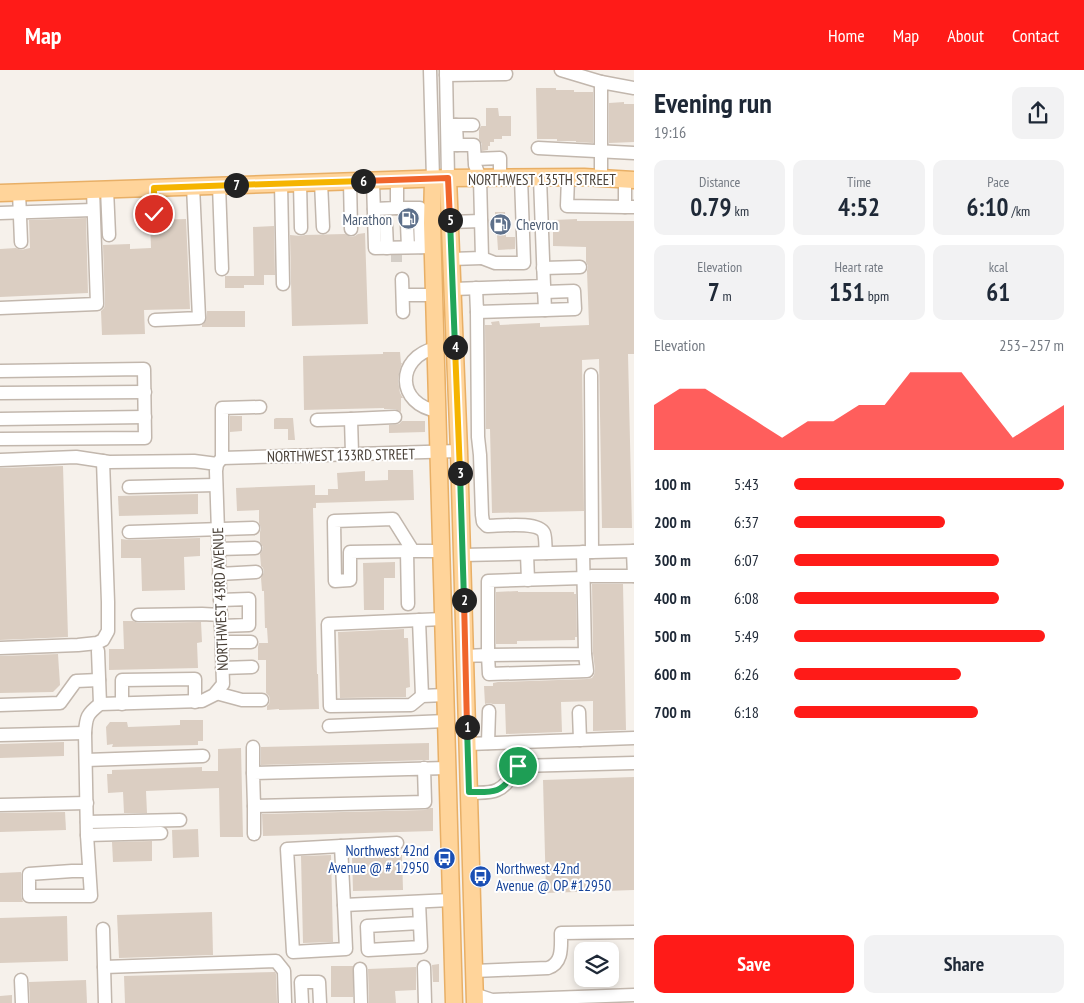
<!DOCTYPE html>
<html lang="en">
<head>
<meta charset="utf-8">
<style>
  :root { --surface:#fff; --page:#f2f2f3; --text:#1f2937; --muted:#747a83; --accent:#ff1b18 }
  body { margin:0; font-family:"PT Sans Narrow",sans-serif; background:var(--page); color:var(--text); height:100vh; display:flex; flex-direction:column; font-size:19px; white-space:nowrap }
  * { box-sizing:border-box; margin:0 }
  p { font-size:16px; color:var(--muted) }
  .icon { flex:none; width:28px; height:28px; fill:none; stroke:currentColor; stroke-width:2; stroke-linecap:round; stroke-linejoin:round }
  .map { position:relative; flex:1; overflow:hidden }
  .details { display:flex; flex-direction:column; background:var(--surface); width:450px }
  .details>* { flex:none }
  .fabs { position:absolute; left:574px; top:872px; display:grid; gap:10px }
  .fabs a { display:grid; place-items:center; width:45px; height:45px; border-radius:10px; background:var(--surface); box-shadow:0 2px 8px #0003; font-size:25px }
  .pin { position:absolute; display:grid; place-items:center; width:42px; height:42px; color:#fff; margin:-21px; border:2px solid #fff; border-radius:50%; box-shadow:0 1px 5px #0007 }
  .km { position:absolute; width:25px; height:25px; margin:-12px; border-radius:50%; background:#222; color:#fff; font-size:14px; line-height:25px; text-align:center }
  .round { display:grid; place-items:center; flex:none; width:52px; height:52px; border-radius:10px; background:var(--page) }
  .summary { display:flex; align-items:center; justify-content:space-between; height:85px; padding:0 20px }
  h1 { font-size:28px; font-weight:700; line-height:38px }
  .metrics { display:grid; grid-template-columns:repeat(3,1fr); gap:8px; height:85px; padding:5px 20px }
  .metrics div { display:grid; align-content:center; border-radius:10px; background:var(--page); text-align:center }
  .metrics b { font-size:25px; font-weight:700 }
  .metrics small { font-size:14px; font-weight:400 }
  .metrics p { font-size:14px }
  .chart { height:140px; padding:10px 20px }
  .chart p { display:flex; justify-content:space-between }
  .chart svg { width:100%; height:90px; margin-top:5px; fill:var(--accent); opacity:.7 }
  .cta { display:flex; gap:10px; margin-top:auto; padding:10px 20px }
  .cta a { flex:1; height:58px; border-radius:10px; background:var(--accent); color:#fff; font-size:20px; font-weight:700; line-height:58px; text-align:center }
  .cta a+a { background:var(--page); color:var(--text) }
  ul { padding:0 20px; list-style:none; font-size:16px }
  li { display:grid; grid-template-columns:80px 60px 1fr; align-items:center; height:38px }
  li i { height:12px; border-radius:6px; background:var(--accent) }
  header { display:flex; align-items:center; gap:30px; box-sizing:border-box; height:70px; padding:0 25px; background:var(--accent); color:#fff }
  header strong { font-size:24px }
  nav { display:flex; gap:28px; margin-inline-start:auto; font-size:18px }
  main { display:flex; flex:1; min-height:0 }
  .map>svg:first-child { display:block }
  .building { fill:#dbcec2 }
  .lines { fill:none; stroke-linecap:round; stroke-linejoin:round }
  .minor-tunnel { stroke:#d4cec7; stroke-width:12; stroke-dasharray:12 6; stroke-linecap:butt }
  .minor-casing { stroke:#c2b7ad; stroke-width:15 }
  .major-casing { stroke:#e8af66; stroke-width:19 }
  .minor { stroke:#fff; stroke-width:12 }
  .major { stroke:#ffd49a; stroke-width:16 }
  .split-1-casing { stroke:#fff; stroke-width:10 }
  .split-2-casing { stroke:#fff; stroke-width:10 }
  .split-3-casing { stroke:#fff; stroke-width:10 }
  .split-4-casing { stroke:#fff; stroke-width:10 }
  .split-5-casing { stroke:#fff; stroke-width:10 }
  .split-6-casing { stroke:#fff; stroke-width:10 }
  .split-7-casing { stroke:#fff; stroke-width:10 }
  .split-8-casing { stroke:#fff; stroke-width:10 }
  .split-1 { stroke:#22a559; stroke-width:6 }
  .split-2 { stroke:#f0652b; stroke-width:6 }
  .split-3 { stroke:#22a559; stroke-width:6 }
  .split-4 { stroke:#f5b400; stroke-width:6 }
  .split-5 { stroke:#22a559; stroke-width:6 }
  .split-6 { stroke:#f0652b; stroke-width:6 }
  .split-7 { stroke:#f5b400; stroke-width:6 }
  .split-8 { stroke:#f5b400; stroke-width:6 }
  .labels { text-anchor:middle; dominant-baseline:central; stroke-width:4; stroke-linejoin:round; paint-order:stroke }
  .street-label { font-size:15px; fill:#4a4138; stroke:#fff }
  .service-label { font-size:15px; fill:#4e5e75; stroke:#fff; text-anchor:end }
  .transit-label { font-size:15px; fill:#164399; stroke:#fff; text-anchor:end }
</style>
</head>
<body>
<header>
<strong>Map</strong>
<nav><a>Home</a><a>Map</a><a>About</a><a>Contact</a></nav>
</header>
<main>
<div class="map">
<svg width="634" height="933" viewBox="0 0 634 933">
  <rect width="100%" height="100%" fill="#f6f1eb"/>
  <g class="building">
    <path d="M536 18H556V20H574V22H593V73L576 72V71H557V69H537Z"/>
    <path d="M624 32V34H634V72L609 73V33Z"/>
    <path d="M486 38H498L499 46H511V66H502V69H494V72H490V76H488V80L482 81V74L479 69V60L481 56H486Z"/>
    <path d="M495 142H505L506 167H515V179L498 180 497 165H495Z"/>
    <path d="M86 148 88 223 0 227V179L16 178 21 180 30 178 29 150Z"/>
    <path d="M186 149 190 239 144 240 145 264 102 265 101 241 104 238 105 234 103 175 130 174V179L151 178 150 151 154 152 159 150Z"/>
    <path d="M577 149V151H634V284H628L632 458H602L599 289 582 290 584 441 492 443 490 359H486L485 255H492L491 252 499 251 500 255 540 253V257L589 255 587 201 588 196 586 192V177L553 176V150Z"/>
    <path d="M274 156 275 205H264V215H244V218H225V206H254L253 157Z"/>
    <path d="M365 163 368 254 292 256 290 165 301 166 305 165 345 164 351 167 355 166 358 164Z"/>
    <path d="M207 241H245V257H202V255L206 251Z"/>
    <path d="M383 282H400L401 293H402L400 299 398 310 400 323 403 328H401V342L395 339H384V338L304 340 303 286 383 284Z"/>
    <path d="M230 346H242V361L230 362Z"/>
    <path d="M276 348H293L295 370H288V359H274V349Z"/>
    <path d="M402 351H425V362L389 363V355L399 354Z"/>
    <path d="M63 396 68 567 0 570V398Z"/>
    <path d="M388 400H413L414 430 316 433V438H313L317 604H318L319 639 279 640V639L267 640V636L269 634 270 630 269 626 266 623V590H258V577L259 573H268L267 558H265L264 521H262L261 508 264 502 263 498 261 496 260 484 262 481 263 477 260 472V462L261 458 259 453V440L237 441 236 418 315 415V425H328V419H338L337 403 365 401V411L388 410Z"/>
    <path d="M198 424V444L119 446 118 426Z"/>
    <path d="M200 468V486L184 487 185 520 142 521 141 488H121V469L129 470Z"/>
    <path d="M395 492V508H384V540H364L363 493Z"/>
    <path d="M592 514H623L626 660 593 661V631L561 632 562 662 506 664 505 634H493L489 633 485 634 484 616H493V613L498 612 587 609 592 608 594 605 595 600 593 583Z"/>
    <path d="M518 521V522H574V524H576L577 567H575V570L517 571V574H496V522Z"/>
    <path d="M123 551H133L138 553 201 552 202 572 197 573 198 598 109 600V579H124Z"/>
    <path d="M404 559V568H408L410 617 406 618V627L340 628 338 562Z"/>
    <path d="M58 584 60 615 53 622 0 623V586Z"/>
    <path d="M180 650H203V671H198V675L112 677 113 674 107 675 106 657 110 652H127L128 657 180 655Z"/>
    <path d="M64 672V686L0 688V674Z"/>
    <path d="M429 673V690L261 695V677Z"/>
    <path d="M241 678 243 767H220L219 718 146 721 147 743H124L123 722 108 723 107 704H112V700L202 697V701H218V679Z"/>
    <path d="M634 707V820L546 823 543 710Z"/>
    <path d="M430 738H433V761L263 766 262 744 425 740Z"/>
    <path d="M65 742 66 760 0 762V743Z"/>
    <path d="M198 759 199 787 173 788 172 760Z"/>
    <path d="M152 771V791L113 792 112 772Z"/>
    <path d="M331 785 333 872 303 873 301 786Z"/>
    <path d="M402 785 403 820 353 821 352 786Z"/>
    <path d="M21 802V826L23 832H0V803Z"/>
    <path d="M212 842 213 885 119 888 117 845Z"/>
    <path d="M67 846 68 891 0 893V848Z"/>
    <path d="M439 894V912H433L432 895Z"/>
    <rect x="331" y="896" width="22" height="31"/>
    <path d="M416 897V920L395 921 396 933H369L368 899Z"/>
    <path d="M275 902 276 904 277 933H125L124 906Z"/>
    <path d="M86 910 87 933H30L29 912Z"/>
    <path d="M12 925V933H0V926Z"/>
  </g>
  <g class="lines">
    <path class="minor-tunnel" d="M391 186H402"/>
    <defs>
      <g id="minor">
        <path d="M430 0 433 109"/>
        <path d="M446 0 448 108"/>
        <path d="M561 0 601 12"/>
        <path d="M446 5 506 4"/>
        <path d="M450 55H473"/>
        <path d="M449 75H457L456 55"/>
        <path d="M538 78 634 83"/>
        <path d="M475 89 500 88V108"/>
        <path d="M568 107 567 136 625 137"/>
        <path d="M601 108V12L634 18"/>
        <path d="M625 109V137H634"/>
        <path d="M350 111 351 159"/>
        <path d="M373 111 375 178 433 177"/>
        <path d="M321 112 323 157"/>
        <path d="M281 113 283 214"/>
        <path d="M300 113 301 158"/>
        <path d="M219 115 222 199"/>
        <path d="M154 118V144"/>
        <path d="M107 119 109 165"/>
        <path d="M19 122 21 172"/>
        <path d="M397 138H420V148L432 147"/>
        <path d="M374 139 397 138V110"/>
        <path d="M0 143 93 140"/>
        <path d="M420 148 421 177"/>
        <path d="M450 152 481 151"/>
        <path d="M407 154 408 177"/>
        <path d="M386 155 387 178"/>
        <path d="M482 188 495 193H524L521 108"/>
        <path d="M451 189 482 188 480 108 475 95 474 75H457"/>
        <path d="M543 198 580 197"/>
        <path d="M402 209 403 242"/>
        <path d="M476 218 477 242 545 240 544 216"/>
        <path d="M453 219 544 216 540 108"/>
        <path d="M544 222 574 221 575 239 545 240"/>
        <path d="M403 225H434"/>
        <path d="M0 238 97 234 93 120"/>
        <path d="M477 242 478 367 480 385 482 445 483 452 487 456C500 456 538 451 544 463 546 469 545 477 546 483"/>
        <path d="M155 250 199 248 193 116"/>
        <path d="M436 278C395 287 396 335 438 341"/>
        <path d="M0 301 144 299 145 368 0 369"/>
        <path d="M591 305 592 482"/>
        <path d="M0 323 145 322"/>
        <path d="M0 349 145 347"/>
        <path d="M317 350 351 349"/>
        <path d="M352 384 351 349 395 347"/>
        <path d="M222 388 459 381"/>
        <path d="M222 388V338L260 337"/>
        <path d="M0 390 76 387 109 392 194 391 217 394"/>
        <path d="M129 417 216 415"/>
        <path d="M129 462 253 458"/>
        <path d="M218 479 255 478"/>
        <path d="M407 481 408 534"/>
        <path d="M413 481 350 482V510L335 511 334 451 393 449 413 481H441"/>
        <path d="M633 481 634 506"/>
        <path d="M583 482 585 584 488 585V511L583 508"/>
        <path d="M527 484 528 510"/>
        <path d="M462 485 634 481"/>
        <path d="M219 504 256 502"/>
        <path d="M591 506H634"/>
        <path d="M220 530 249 529V555L221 556"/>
        <path d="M138 545 202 544 221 545"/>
        <path d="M443 549 328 554 330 636 411 635 422 626 445 625"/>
        <path d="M419 550 422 626"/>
        <path d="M222 572H251"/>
        <path d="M0 578 78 575 97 573 103 570 108 561V532L103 391"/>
        <path d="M98 581 100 634"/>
        <path d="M465 586 488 585 489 604 587 601 585 584"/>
        <path d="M222 598 252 597"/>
        <path d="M216 623 242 630H262"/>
        <path d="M122 634V610L195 609V632"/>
        <path d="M0 635 60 633 76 611 99 610"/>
        <path d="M579 642 580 670"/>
        <path d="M329 656 446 651"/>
        <path d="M0 665 85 663"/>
        <path d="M488 673 489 641"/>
        <path d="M468 674 634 668"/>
        <path d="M253 677V703"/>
        <path d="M86 690 203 686"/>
        <path d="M424 698 425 732 254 736 253 703 447 698"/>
        <path d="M469 723C478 722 489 724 497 720 507 716 513 704 518 696L634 693"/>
        <path d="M0 735 87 733"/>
        <path d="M254 736V764"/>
        <path d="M87 752 180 750"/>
        <path d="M87 765 161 763"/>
        <path d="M397 773 341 776 344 835 451 830"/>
        <path d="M341 776 287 779 293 882 346 879 344 835"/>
        <path d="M89 801H72L29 804V826H91L87 765 85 663C86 647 87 644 100 634L202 631 214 625 223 614 216 401 217 394 222 388"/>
        <path d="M419 832 421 877 368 880 367 856 420 853"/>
        <path d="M103 859 105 933"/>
        <path d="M104 897 276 891 284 901 285 933"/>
        <path d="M424 897 425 933"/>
        <path d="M360 899 361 933"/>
        <path d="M474 901 548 898C563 893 561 877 561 863L634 862"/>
        <path d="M21 910 22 933"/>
        <path d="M474 924 492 930 634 925"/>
        <path d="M302 933 301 912H319L320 933"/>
      </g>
      <g id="major">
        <path d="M448 108 459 381 475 933"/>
        <path d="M433 109 432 153 454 933"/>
        <path d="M0 123 448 108 584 107 634 110"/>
      </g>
    </defs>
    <use href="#minor" class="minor-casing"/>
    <use href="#major" class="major-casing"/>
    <use href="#minor" class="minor"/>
    <use href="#major" class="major"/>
  </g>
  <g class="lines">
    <defs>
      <path id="split-1" d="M467 657 469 722C478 722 489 723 497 720 507 716 513 704 518 696"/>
      <path id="split-2" d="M464 530 467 657"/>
      <path id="split-3" d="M460 403 464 530"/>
      <path id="split-4" d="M455 277 460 403"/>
      <path id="split-5" d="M450 150 455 277"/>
      <path id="split-6" d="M363 111 448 108 450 150"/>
      <path id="split-7" d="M236 115 363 111"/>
      <path id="split-8" d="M154 144V118L236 115"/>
    </defs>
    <use href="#split-1" class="split-1-casing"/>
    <use href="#split-2" class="split-2-casing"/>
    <use href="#split-3" class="split-3-casing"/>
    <use href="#split-4" class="split-4-casing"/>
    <use href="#split-5" class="split-5-casing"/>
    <use href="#split-6" class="split-6-casing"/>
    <use href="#split-7" class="split-7-casing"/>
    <use href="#split-8" class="split-8-casing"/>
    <use href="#split-1" class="split-1"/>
    <use href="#split-2" class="split-2"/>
    <use href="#split-3" class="split-3"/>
    <use href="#split-4" class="split-4"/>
    <use href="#split-5" class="split-5"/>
    <use href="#split-6" class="split-6"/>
    <use href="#split-7" class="split-7"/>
    <use href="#split-8" class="split-8"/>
  </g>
  <defs>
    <symbol id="fuel-disc" viewBox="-11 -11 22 22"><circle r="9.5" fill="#5c6f8a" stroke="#fff"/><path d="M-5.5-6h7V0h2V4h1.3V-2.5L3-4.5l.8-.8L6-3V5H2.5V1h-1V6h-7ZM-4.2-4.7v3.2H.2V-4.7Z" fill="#fff"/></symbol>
    <symbol id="bus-disc" viewBox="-11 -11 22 22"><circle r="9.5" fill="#1a4fb4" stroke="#fff"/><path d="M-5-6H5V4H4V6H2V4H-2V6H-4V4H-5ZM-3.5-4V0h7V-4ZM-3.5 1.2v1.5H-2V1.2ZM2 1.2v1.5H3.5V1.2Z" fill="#fff"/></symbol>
  </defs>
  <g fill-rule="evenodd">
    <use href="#fuel-disc" x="396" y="136" width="25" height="25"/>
    <use href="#fuel-disc" x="488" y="142" width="25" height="25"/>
    <use href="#bus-disc" x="432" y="776" width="25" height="25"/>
    <use href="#bus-disc" x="468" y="794" width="25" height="25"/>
  </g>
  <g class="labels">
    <g class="street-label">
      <text x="542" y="109">NORTHWEST 135TH STREET</text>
      <text transform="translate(341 385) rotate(-1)">NORTHWEST 133RD STREET</text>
      <text transform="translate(220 529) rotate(-92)">NORTHWEST 43RD AVENUE</text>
    </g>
    <g class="service-label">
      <text x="392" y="149">Marathon</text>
      <text x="516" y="154" text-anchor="start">Chevron</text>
    </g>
    <g class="transit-label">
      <text x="429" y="780">Northwest 42nd<tspan x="429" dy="17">Avenue @ # 12950</tspan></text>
      <text x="496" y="798" text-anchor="start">Northwest 42nd<tspan x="496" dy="17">Avenue @ OP #12950</tspan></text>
    </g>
  </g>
</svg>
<div class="fabs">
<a><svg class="icon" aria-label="layers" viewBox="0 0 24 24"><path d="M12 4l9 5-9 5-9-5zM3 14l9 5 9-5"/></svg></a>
</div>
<div class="pin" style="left:518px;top:696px;background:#1e9e55"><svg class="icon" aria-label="arrive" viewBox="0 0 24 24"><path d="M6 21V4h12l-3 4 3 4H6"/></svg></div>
<div class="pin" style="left:154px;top:144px;background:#d93025"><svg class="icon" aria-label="check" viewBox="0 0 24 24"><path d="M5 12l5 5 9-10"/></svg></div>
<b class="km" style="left:467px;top:657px">1</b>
<b class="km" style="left:464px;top:530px">2</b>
<b class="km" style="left:460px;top:403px">3</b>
<b class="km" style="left:455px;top:277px">4</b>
<b class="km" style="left:450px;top:150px">5</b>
<b class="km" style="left:363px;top:111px">6</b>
<b class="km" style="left:236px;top:115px">7</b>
</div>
<section class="details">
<div class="summary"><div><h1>Evening run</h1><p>19:16</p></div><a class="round"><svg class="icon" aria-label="share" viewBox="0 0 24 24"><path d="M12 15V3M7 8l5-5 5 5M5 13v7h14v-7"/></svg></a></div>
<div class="metrics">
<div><p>Distance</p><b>0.79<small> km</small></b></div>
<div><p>Time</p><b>4:52</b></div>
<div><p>Pace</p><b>6:10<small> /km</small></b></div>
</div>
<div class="metrics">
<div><p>Elevation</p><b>7<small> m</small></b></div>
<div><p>Heart rate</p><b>151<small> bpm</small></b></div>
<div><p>kcal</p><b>61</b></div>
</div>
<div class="chart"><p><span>Elevation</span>253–257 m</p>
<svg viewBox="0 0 160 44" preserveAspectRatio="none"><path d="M0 44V22L10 14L20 14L30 22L40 30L50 38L60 30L70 30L80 22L90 22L100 6L110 6L120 6L130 22L140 38L150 30L160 22V44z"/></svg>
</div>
<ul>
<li><b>100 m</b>5:43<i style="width:100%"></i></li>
<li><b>200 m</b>6:37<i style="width:56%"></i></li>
<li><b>300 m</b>6:07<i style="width:76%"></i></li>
<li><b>400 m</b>6:08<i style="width:76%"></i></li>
<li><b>500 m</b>5:49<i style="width:93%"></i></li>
<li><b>600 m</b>6:26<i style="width:62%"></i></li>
<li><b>700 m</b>6:18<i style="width:68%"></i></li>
</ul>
<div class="cta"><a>Save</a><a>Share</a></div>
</section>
</main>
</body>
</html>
